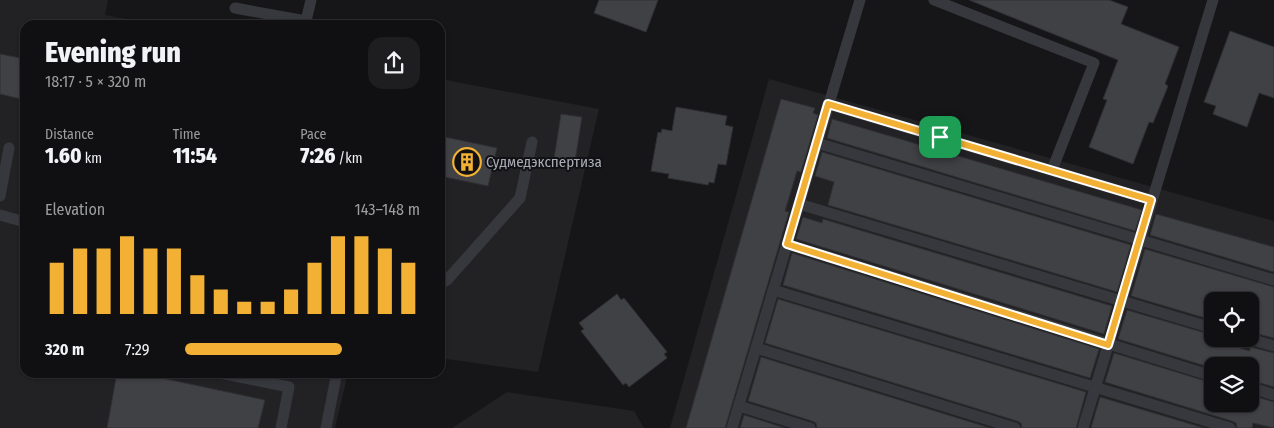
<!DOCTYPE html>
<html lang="en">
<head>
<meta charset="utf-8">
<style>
  :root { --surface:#101012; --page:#1e1e20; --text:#f1f3f6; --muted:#9c9d9f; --line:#303032; --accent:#f2b134 }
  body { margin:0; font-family:"Fira Sans Condensed",sans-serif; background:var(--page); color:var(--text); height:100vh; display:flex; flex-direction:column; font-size:19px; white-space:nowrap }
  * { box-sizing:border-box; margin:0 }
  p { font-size:16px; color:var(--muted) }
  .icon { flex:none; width:28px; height:28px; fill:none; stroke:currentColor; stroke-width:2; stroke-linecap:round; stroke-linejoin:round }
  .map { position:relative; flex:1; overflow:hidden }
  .side { position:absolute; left:20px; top:20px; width:425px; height:358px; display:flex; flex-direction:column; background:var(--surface); border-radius:15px; box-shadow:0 1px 4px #0004,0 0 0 1px var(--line) }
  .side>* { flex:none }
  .fabs { position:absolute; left:1204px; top:292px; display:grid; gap:10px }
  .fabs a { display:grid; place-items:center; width:55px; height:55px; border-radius:10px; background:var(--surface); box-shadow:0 1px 4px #0004,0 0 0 1px var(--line); font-size:25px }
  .pin { position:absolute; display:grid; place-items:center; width:42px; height:42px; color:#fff; margin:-21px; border-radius:10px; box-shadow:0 2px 8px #0006 }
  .round { display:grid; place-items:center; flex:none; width:52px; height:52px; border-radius:15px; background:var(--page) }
  .head { display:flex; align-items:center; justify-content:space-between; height:85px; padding:0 25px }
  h1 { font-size:28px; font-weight:800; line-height:38px }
  .figures { display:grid; grid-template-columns:repeat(3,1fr); gap:8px; height:85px; padding:5px 25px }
  .figures div { display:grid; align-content:center }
  .figures b { font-size:21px; font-weight:800 }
  .figures small { font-size:14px; font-weight:400 }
  .figures p { font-size:14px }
  .chart { height:140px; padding:10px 25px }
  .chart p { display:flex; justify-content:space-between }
  .chart svg { width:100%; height:90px; margin-top:5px; stroke:var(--accent); stroke-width:6 }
  ul { padding:0 25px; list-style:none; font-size:16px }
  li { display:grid; grid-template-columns:80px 60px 1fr; align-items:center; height:38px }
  li i { height:12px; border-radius:6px; background:var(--accent) }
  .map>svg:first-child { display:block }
  .built { fill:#222225; fill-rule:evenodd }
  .building { fill:#404145; stroke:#303034 }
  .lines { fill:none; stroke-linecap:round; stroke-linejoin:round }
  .service { stroke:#37383d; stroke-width:11 }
  .route-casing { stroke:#fff; stroke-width:10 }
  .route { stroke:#f2b134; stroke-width:6 }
  .labels { text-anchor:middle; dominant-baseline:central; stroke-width:4; stroke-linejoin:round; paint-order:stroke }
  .poi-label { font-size:15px; fill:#a8adb8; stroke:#111113; text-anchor:start }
</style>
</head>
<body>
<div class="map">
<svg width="1274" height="428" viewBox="0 0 1274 428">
  <rect width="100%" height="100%" fill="#161618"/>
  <g class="built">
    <path d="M0 0H108L105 15 158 25H25V372L348 373 335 428H0Z"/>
    <path d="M440 79 599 109 538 372 440 358Z"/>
    <path d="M769 79 1274 221V428H670ZM1212 301H1250V339H1212ZM1212 366H1250V404H1212Z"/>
    <path d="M507 392 634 411 644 428H452Z"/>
  </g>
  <g class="building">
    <path d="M599 0H658L646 32 594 13Z"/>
    <path d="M969 0H1109L1128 7 1121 24 1179 47 1165 84 1168 86 1153 123 1149 122 1133 164 1089 147 1107 100 1103 99 1118 60Z"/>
    <path d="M1230 31 1274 47V98L1259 93 1247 127 1213 114 1216 106 1204 102Z"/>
    <path d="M0 54 25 59V100L0 94Z"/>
    <path d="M781 99 815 108 813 113 818 115 801 172 797 171 785 211 789 212 725 428H686Z"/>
    <path d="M676 107 727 116 725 125 733 127 726 165 718 164 714 183 709 182 708 185 668 178 669 174 651 171 658 132 661 133 662 129 672 131Z"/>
    <path d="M561 114 582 117 574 168 553 165Z"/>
    <path d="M832 119 1142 210 1135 231 827 138Z"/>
    <path d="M440 136 497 148 488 186 440 176Z"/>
    <path d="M822 152 1131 245 1117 292 828 205 834 182 815 176Z"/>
    <path d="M1156 214 1274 247V272L1150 235Z"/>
    <path d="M803 217 822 223 823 219 1112 306 1104 334 796 239Z"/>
    <path d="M1145 249 1274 287V338L1250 332V301H1212V320L1131 296Z"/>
    <path d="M792 253 1099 349 1090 378 783 285Z"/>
    <path d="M617 294 621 300 624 298 667 352 664 354 667 358 629 387 626 383 623 385 581 331 584 329 579 323Z"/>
    <path d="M778 299 1086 392 1076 428H1022L1021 423 1017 421 765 343Z"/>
    <path d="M1127 310 1212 335V340L1250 351V347L1274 353V387L1250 380V366H1212V368L1118 339Z"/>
    <path d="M1114 353 1212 383V404H1250V395L1274 402V428L1253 423 1252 428H1237L1236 423 1232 421 1105 382Z"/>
    <path d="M761 357 990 428H817L816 423 812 421 748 401Z"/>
    <path d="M117 372H133L265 400 258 428H107Z"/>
    <path d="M1100 397 1204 428H1091Z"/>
    <path d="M744 415 785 428H740Z"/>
  </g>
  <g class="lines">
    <g class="service">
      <path d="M934 0 1094 63 1052 170"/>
      <path d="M235 8 306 21"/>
      <path d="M310 25 306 21 311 0"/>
      <path d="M828 104 1151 200"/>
      <path d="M817 143 1274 280"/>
      <path d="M0 196 9 148"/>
      <path d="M799 204 1212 328"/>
      <path d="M0 215 25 222"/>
      <path d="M787 244 1212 376"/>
      <path d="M440 284 447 280 520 198 532 142"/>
      <path d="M773 290 1230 428"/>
      <path d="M1250 339 1274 346"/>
      <path d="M756 348 1015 428"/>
      <path d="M215 372 289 387 281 428"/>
      <path d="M1250 387 1274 395"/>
      <path d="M739 406 810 428"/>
      <path d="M326 428 337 372"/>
      <path d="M732 428 860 0"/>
      <path d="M1083 428 1213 0"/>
    </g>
  </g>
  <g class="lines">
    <defs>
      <path id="route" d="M828 104 1151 200 1108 345 787 244Z"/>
    </defs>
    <use href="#route" class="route-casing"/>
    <use href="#route" class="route"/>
  </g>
  <defs>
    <symbol id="building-ring" viewBox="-11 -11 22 22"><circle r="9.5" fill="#111113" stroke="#f2b134" stroke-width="1.5"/><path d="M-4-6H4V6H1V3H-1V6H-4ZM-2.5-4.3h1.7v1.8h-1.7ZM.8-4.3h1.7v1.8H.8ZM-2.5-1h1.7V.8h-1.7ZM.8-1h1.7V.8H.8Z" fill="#f2b134"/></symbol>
  </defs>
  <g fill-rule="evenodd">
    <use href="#building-ring" x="451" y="146" width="32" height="32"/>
  </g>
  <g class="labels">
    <g class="poi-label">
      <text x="486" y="162">Судмедэкспертиза</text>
    </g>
  </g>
</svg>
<div class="fabs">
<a><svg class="icon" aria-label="locate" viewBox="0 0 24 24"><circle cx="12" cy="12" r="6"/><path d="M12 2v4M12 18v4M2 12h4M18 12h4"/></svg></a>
<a><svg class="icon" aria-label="layers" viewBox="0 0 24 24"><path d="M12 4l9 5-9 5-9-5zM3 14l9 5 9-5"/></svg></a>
</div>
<div class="pin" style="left:940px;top:137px;background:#1e9e55"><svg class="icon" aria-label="arrive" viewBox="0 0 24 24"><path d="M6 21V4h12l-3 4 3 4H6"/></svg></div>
<section class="side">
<div class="head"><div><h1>Evening run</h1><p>18:17 · 5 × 320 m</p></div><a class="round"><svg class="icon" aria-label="share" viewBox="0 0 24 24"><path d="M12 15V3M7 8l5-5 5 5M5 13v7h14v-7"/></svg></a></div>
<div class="figures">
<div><p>Distance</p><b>1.60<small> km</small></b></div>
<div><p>Time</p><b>11:54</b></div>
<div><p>Pace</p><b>7:26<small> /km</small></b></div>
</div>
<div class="chart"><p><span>Elevation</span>143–148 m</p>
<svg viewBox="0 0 160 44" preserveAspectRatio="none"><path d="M5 44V19M15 44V12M25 44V12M35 44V6M45 44V12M55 44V12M65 44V25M75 44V32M85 44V38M95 44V38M105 44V32M115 44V19M125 44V6M135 44V6M145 44V12M155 44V19"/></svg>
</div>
<ul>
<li><b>320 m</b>7:29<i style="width:67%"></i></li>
</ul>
</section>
</div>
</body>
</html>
